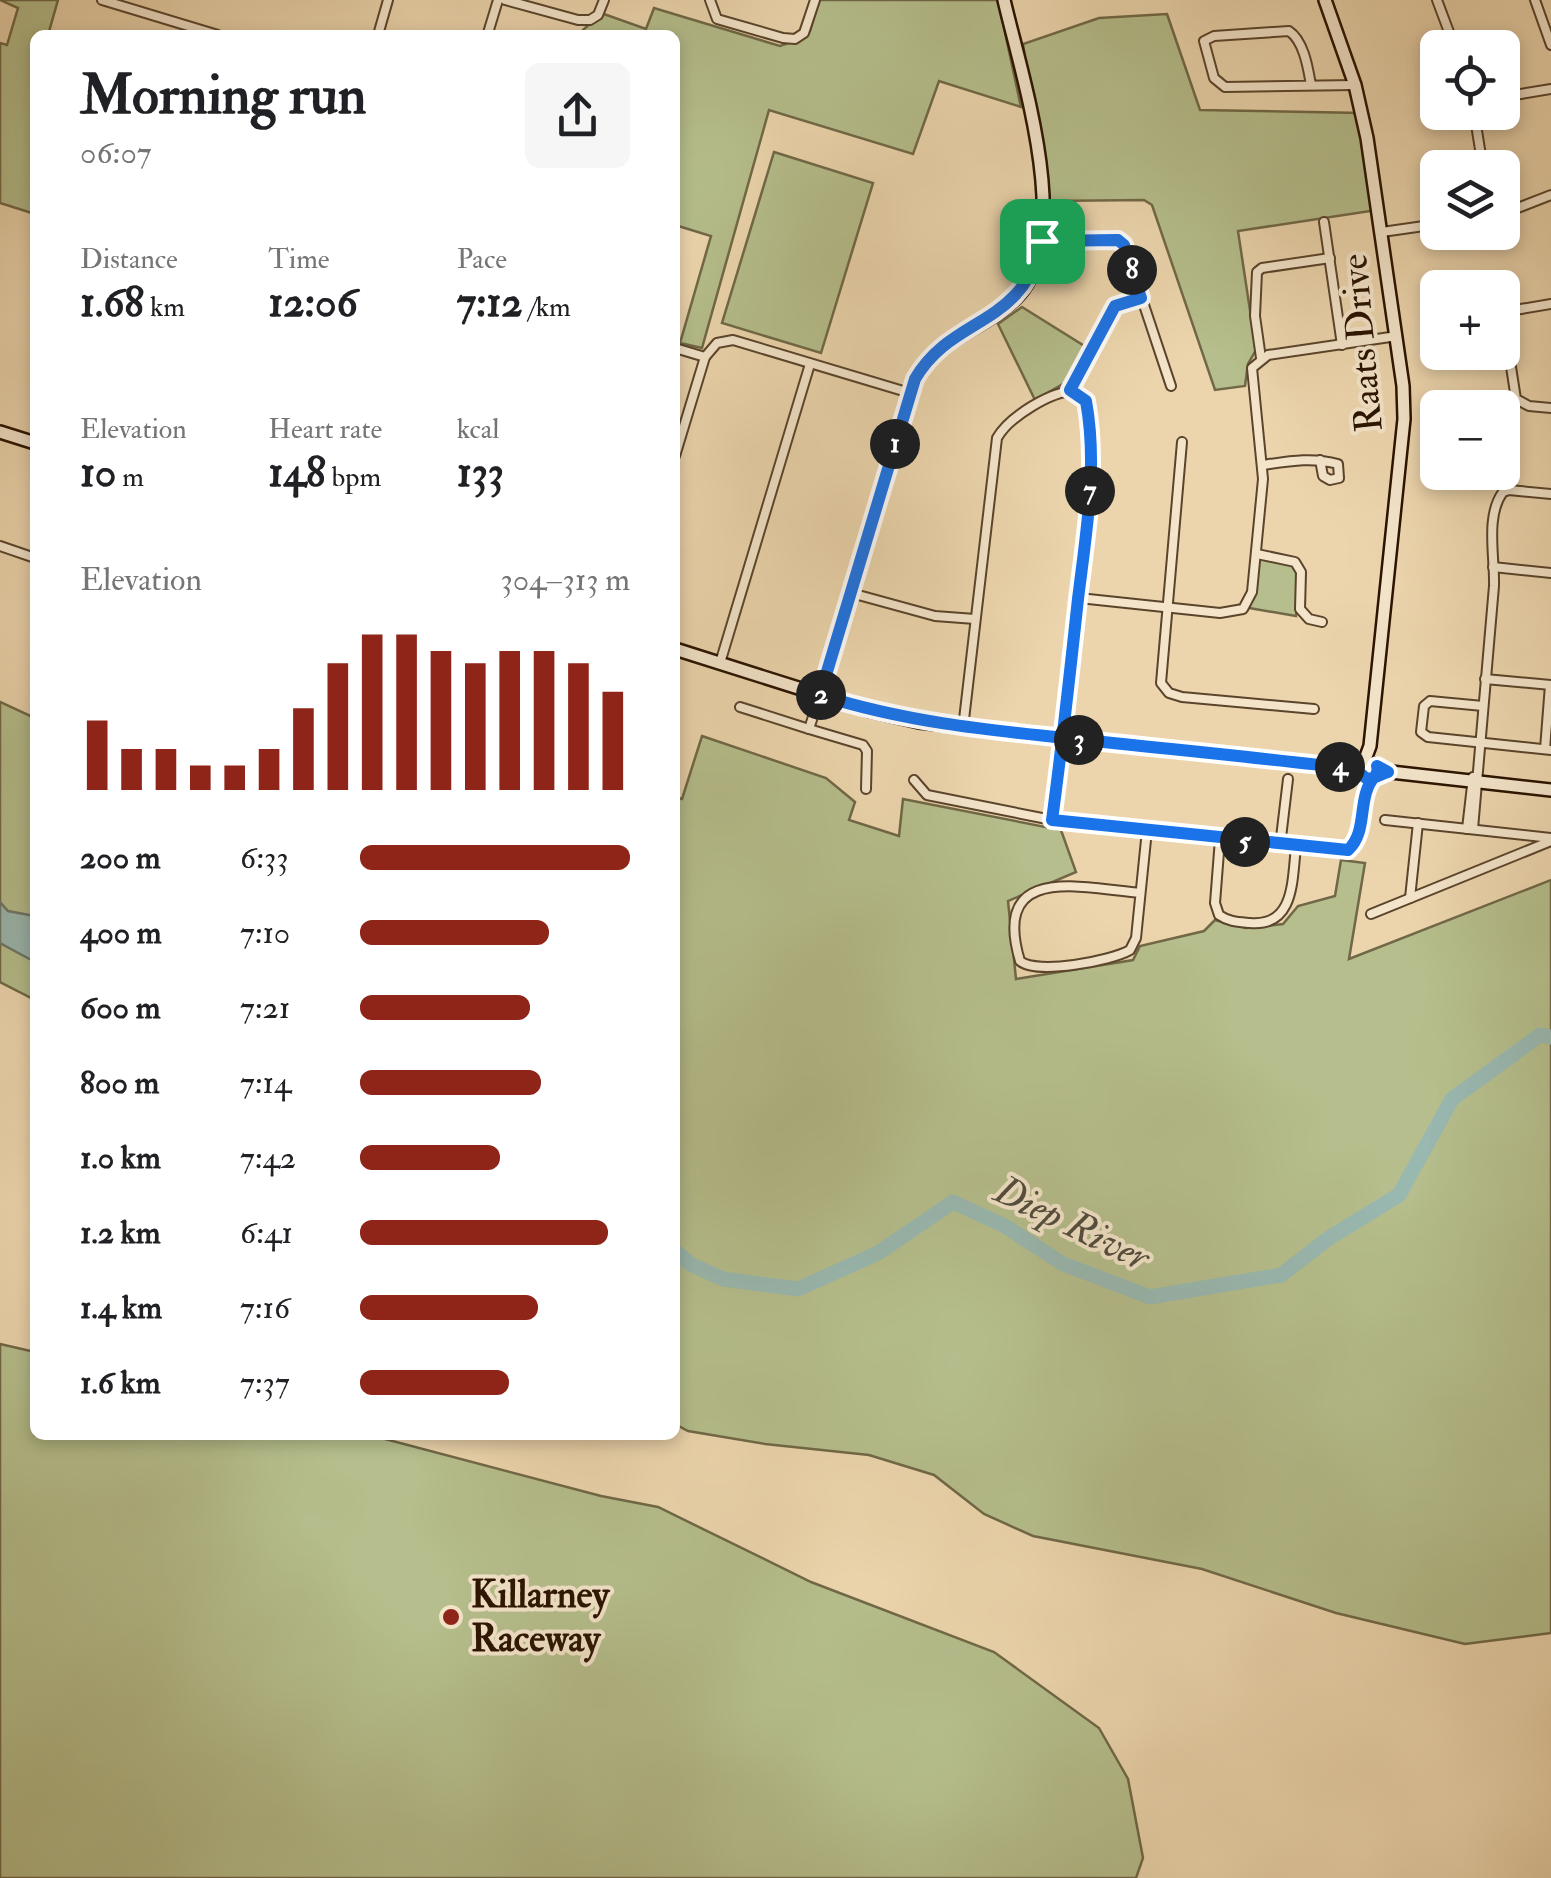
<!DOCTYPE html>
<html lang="en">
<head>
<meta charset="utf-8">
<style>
  :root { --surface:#fff; --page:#f6f6f6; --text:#202124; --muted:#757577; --accent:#8f2418 }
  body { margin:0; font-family:"IM FELL Double Pica",serif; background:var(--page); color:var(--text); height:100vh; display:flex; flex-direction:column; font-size:38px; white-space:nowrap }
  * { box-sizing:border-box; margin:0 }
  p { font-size:32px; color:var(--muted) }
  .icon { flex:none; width:55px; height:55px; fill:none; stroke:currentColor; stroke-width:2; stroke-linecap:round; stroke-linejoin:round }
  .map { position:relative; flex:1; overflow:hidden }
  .drawer { position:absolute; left:30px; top:30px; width:650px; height:1410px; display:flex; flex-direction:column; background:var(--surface); border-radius:15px; box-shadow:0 5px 15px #0003 }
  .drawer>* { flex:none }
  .tools { position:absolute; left:1420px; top:30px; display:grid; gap:20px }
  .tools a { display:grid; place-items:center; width:100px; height:100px; border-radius:15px; background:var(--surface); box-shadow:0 5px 15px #0003; font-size:50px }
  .pin { position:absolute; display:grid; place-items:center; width:85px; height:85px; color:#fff; margin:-42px; border-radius:20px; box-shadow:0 5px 15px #0006 }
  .km { position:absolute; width:50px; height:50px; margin:-25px; border-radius:50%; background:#222; color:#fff; font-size:28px; line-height:50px; text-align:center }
  .round { display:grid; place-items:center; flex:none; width:105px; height:105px; border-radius:15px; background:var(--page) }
  .overview { display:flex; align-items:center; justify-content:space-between; height:170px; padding:0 50px }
  h1 { font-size:55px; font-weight:800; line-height:75px }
  .figures { display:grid; grid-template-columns:repeat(3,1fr); gap:15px; height:170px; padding:10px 50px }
  .figures div { display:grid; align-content:center }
  .figures b { font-size:42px; font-weight:800 }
  .figures small { font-size:28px; font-weight:400 }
  .figures p { font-size:28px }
  .chart { height:280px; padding:20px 50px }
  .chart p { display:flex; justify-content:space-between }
  .chart svg { width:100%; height:180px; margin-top:10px; stroke:var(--accent); stroke-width:6 }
  ul { padding:0 50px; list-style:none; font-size:32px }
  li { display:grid; grid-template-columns:160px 120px 1fr; align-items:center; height:75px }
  li i { height:25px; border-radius:12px; background:var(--accent) }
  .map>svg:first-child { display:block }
  .green { fill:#b5be8c; stroke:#706846; stroke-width:2.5 }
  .water { fill:#99b8b0; stroke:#6d766a; stroke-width:2.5 }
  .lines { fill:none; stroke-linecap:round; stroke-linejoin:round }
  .river { stroke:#99b8b0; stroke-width:15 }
  .street-casing { stroke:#5a442b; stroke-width:12 }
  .secondary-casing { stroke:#2a1300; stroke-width:16 }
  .street { stroke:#f3e4ca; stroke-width:8 }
  .secondary { stroke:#f3e4ca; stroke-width:11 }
  .route-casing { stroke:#fff; stroke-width:20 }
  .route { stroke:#1a73e8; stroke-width:12 }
  .poi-dot { fill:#8f2418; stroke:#f3e4ca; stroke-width:4 }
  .labels { text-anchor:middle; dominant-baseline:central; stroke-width:8; stroke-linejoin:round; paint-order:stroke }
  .street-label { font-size:38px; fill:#2a1300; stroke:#f3e4ca }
  .poi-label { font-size:38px; font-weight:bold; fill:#2a1300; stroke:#f3e4ca; text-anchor:start }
  .water-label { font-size:40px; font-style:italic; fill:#514d3e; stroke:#f3e4ca }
</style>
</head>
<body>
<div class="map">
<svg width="1551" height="1878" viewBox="0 0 1551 1878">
  <rect width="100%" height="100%" fill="#ecd5ad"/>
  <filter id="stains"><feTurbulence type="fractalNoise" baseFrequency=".002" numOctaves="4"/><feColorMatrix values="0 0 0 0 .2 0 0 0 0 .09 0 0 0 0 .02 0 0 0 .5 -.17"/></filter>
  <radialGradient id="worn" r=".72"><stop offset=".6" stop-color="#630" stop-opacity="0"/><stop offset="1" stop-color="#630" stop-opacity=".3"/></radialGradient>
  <g class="green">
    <path d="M0 0H58L48 35H35V214L0 203V43L7 45 18 8Z"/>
    <path d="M819 0H998L1021 107 939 81 913 154 769 110 702 348 680 343 711 236 675 225V35H586L582 31 601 13 646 29 654 8 780 46 801 39 810 31Z"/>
    <path d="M1167 14 1200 110 1362 113 1377 210 1238 231 1256 350 1248 364 1245 386 1215 390 1152 205 1144 200 1045 201 1023 44 1099 18Z"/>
    <path d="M774 152 873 183 821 353 722 323Z"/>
    <path d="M1022 307 1086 347 1068 381 1035 400 998 324Z"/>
    <path d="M1257 555 1297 566 1301 575 1296 616 1249 608Z"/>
    <path d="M0 702 35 718V1000L0 982Z"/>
    <path d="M702 736 826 778 855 802 849 820 899 836 903 799 1061 830 1076 872 1008 901 1016 979 1133 960 1140 946 1204 931 1215 920 1246 928 1283 924 1298 906 1335 896 1341 860 1365 863 1349 959 1551 880V1633L1465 1644 1336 1613 1202 1569 1033 1536 984 1514 934 1475 869 1455 765 1444 688 1431 675 1424V797L682 799Z"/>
    <path d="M0 1344 35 1352V1435H370L601 1496 658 1507 811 1582 994 1652 1099 1728 1128 1779 1143 1858 1136 1878H0Z"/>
  </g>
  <path class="water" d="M0 902 8 911 35 916V962L0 943Z"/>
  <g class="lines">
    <path class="river" d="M675 1251 690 1264 723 1279 798 1289 878 1253 953 1202 1005 1226 1063 1264 1150 1297 1281 1275 1329 1238 1399 1195 1452 1099 1540 1035 1551 1037"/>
    <defs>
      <g id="street">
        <path d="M102 0 218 35"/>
        <path d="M505 0 578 20H590L598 15 604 0"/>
        <path d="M710 0 717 19 783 38 795 39 804 33 815 0"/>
        <path d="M1437 0 1455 48"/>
        <path d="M1535 0 1551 45"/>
        <path d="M488 33 498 0"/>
        <path d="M378 35 388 0"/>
        <path d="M1311 85C1308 68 1304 41 1289 31L1214 36 1204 41 1214 78 1225 87 1355 85"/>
        <path d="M1502 97 1551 89"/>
        <path d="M1474 112 1483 168"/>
        <path d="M1502 214 1551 195"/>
        <path d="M1324 222 1342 345"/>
        <path d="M1382 232 1438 224"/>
        <path d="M1043 241 1118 240 1124 245 1171 386"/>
        <path d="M1551 304 1515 310 1504 322 1516 399 1529 406 1551 408"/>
        <path d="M675 348 705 357"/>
        <path d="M1261 358 1255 316 1257 272 1262 268 1330 258"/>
        <path d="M1070 390 1115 305 1141 297"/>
        <path d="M1182 442 1161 683 1169 693 1182 697 1314 709"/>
        <path d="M675 456 705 357 717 343 733 340 910 393"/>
        <path d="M1263 465C1290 461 1312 457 1338 464L1339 478 1330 480 1323 476 1320 460"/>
        <path d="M0 546 35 558"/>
        <path d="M1257 554 1295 562 1301 572 1300 609 1309 619 1322 622"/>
        <path d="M1493 567 1551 573"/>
        <path d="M851 593 935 616 975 619"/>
        <path d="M1079 598 1220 613 1243 609 1252 592 1263 479 1252 368 1268 355 1397 336"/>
        <path d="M720 663 810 364"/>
        <path d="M1485 679 1551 685"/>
        <path d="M820 695 809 729 863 745 867 751 866 789"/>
        <path d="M1483 706 1430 701 1424 706 1421 732 1428 737 1551 750"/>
        <path d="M740 707 809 729"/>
        <path d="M963 728 997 438C1009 417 1052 390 1076 391 1114 417 1060 762 1052 820"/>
        <path d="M1545 749 1550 685"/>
        <path d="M914 780 927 795 1052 820 1338 851C1365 847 1368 799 1364 777"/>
        <path d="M1385 820 1551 838"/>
        <path d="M1467 829 1473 777"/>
        <path d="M1473 829 1494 586C1495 557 1485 516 1503 492L1509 490 1551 494"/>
        <path d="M1220 839 1215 903 1219 915C1229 922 1238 922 1250 923 1295 927 1292 880 1296 847"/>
        <path d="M1280 846 1288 779"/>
        <path d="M1140 893C1079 887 991 864 1020 961 1037 975 1111 961 1130 950L1136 938 1147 830"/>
        <path d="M1410 898 1418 823"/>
        <path d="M1371 914 1551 841"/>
      </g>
      <g id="secondary">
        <path d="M1325 0 1355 85 1367 138 1403 386 1404 419 1370 746 1364 762"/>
        <path d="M0 432 35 443"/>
        <path d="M675 649 871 711 919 722 1355 769 1367 779 1376 776 1377 766"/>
        <path d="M820 695 915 379C938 339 984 329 1016 298 1076 239 1021 74 1004 0"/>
        <path d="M1376 764 1391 772 1551 790"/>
      </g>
    </defs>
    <use href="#street" class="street-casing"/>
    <use href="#secondary" class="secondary-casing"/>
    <use href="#street" class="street"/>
    <use href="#secondary" class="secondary"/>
  </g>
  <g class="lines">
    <defs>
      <path id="route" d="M1042 241C1023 328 952 315 915 379L820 695C905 722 987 730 1075 739 1168 749 1262 758 1355 769L1367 779C1374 779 1381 774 1388 772L1377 766C1378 770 1378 773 1375 776 1356 797 1369 831 1348 850L1052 820C1062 747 1070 673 1078 599 1086 533 1098 467 1086 401L1070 390 1115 306 1141 298 1124 245 1118 240 1042 241"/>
    </defs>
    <use href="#route" class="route-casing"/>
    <use href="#route" class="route"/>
  </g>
  <circle class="poi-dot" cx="451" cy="1617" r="10"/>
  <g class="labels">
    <g class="street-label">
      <text transform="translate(1362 343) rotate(-95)">Raats Drive</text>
    </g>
    <g class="poi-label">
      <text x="471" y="1595">Killarney<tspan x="471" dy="44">Raceway</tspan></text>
    </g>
    <g class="water-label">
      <text transform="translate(1072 1224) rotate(26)">Diep River</text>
    </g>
  </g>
  <rect width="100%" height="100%" filter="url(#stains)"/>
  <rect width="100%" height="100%" fill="url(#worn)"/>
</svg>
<div class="tools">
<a><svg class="icon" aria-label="locate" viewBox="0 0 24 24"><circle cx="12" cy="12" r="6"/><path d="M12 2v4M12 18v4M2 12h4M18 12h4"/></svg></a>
<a><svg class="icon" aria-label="layers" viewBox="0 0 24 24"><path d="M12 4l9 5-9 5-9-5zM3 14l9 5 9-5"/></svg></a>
<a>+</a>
<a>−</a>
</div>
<div class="pin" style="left:1042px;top:241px;background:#1e9e55"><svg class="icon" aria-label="arrive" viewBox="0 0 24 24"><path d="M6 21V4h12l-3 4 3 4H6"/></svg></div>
<b class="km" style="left:895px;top:444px">1</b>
<b class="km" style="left:821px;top:695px">2</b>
<b class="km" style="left:1079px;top:740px">3</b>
<b class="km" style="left:1340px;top:767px">4</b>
<b class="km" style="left:1245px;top:842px">5</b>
<b class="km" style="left:1090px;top:491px">7</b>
<b class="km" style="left:1132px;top:270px">8</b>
<section class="drawer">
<div class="overview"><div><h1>Morning run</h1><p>06:07</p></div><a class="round"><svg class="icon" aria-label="share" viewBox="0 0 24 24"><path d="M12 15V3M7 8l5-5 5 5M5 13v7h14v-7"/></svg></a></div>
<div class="figures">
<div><p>Distance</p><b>1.68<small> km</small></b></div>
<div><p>Time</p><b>12:06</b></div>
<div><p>Pace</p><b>7:12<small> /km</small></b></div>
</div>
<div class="figures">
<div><p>Elevation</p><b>10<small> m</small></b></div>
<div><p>Heart rate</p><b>148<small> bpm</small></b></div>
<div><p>kcal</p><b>133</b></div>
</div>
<div class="chart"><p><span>Elevation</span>304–313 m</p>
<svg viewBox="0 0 160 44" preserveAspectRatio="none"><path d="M5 44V27M15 44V34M25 44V34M35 44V38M45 44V38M55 44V34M65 44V24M75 44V13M85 44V6M95 44V6M105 44V10M115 44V13M125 44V10M135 44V10M145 44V13M155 44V20"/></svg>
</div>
<ul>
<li><b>200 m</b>6:33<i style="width:100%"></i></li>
<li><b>400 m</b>7:10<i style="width:70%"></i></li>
<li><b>600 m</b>7:21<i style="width:63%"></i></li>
<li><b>800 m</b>7:14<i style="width:67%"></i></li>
<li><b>1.0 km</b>7:42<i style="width:52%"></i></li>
<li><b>1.2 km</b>6:41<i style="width:92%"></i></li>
<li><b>1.4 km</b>7:16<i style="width:66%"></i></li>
<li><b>1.6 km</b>7:37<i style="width:55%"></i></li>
</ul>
</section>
</div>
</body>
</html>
